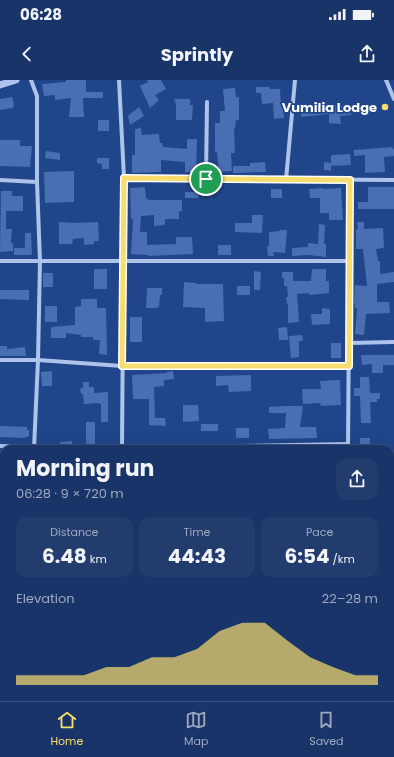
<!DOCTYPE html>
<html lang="en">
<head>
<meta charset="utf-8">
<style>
  :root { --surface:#193468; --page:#223c6e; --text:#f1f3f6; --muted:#9faac0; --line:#374f7c; --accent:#f7dd6f }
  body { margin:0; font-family:Poppins,sans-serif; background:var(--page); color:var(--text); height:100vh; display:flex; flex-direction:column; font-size:15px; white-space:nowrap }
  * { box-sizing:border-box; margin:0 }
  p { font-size:13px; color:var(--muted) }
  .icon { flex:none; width:22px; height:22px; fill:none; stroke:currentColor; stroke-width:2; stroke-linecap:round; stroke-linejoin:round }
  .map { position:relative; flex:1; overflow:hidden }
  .panel { position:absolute; left:0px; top:365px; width:394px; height:256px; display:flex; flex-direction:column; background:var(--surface); border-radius:12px 12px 0 0; box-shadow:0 4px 16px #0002,0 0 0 1px var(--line) }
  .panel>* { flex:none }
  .pin { position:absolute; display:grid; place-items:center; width:34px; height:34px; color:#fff; margin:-17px; border:2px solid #fff; border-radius:50%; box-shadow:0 1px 4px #0007 }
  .round { display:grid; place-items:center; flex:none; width:42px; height:42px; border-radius:12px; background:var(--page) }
  .headline { display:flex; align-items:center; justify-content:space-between; height:68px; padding:0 16px }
  h1 { font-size:22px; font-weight:700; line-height:30px }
  .figures { display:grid; grid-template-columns:repeat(3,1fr); gap:6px; height:68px; padding:4px 16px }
  .figures div { display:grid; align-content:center; border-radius:10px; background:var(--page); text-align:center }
  .figures b { font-size:20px; font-weight:700 }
  .figures small { font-size:11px; font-weight:400 }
  .figures p { font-size:11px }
  .chart { height:112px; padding:8px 16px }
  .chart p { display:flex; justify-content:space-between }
  .chart svg { width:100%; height:72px; margin-top:4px; fill:var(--accent); opacity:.7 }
  .status { display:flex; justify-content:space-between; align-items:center; height:28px; padding:0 20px; background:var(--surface); direction:ltr }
  .status svg { height:11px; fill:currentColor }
  header { display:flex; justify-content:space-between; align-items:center; height:52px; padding:0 16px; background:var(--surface); font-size:18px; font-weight:700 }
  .menu { display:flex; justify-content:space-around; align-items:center; height:56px; border-top:1px solid var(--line); background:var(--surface); font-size:11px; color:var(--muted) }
  .menu a { display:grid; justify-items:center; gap:2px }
  .menu .current { color:var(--accent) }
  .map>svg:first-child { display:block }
  .building { fill:#4a6eb2 }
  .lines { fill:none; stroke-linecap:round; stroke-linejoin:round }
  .minor { stroke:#aec3eb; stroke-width:4 }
  .tertiary { stroke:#aec3eb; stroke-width:7 }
  .route-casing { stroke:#fff; stroke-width:8 }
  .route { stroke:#f7dd6f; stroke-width:5 }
  .poi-dot { fill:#f7dd6f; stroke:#21458a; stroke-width:1.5 }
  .labels { text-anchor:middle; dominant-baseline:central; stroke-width:3.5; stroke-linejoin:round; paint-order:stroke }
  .poi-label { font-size:13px; font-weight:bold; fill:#fff; stroke:#21458a; text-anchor:end }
</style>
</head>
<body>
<div class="status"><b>06:28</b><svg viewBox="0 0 49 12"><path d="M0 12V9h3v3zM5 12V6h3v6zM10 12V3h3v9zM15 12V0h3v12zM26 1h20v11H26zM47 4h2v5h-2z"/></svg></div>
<header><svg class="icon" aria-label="back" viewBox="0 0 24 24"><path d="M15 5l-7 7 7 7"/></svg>Sprintly<svg class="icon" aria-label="share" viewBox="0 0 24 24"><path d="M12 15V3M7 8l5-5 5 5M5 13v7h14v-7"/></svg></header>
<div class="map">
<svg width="394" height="621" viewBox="0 0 394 621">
  <rect width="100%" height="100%" fill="#21458a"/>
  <g class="building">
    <path d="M66 0H86V12H103V18H83L84 37H69L71 18 55 20V15L44 16 42 4 66 2Z"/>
    <path d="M147 0H161L166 9 155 15 159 20 150 28 140 6 148 2Z"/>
    <path d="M256 7H270V9H280L281 27H283L284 38 274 39 273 23 262 24 261 13H256Z"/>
    <path d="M235 8 236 17H239V40H236L235 49 234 48 235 73H231L232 91 219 92 217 72H215V43H220V31H225L223 9Z"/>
    <path d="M12 17 14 25 13 28 0 30V19Z"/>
    <path d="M174 19H190V25H193L192 40H176V24Z"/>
    <path d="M315 25H351V35L340 36 341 44 329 43V34L301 37V26Z"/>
    <path d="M139 27 144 36 130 45 128 36Z"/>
    <rect x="98" y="40" width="11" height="11"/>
    <path d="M141 48 142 55 159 54 160 63H162L163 67 187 69V59H197L196 92H185V82L161 80V92L132 93V75H135V49Z"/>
    <path d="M0 60H20V66H32L30 87 0 86Z"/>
    <path d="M392 67 393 69H394V76L384 77 385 92 365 93V75L354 76V70Z"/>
    <path d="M46 71 60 73V80L45 78Z"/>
    <path d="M350 74 351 85 331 86V91L324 90V82L331 83V75Z"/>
    <path d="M97 78H109V89H102V84L97 83Z"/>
    <path d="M265 82 266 92 233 93V86H250V83Z"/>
    <path d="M74 91V122L45 123 44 92Z"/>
    <path d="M145 107 146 119H148V120H182V131H179V139H165V145L154 146V135L141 136 140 152H147V165L176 164V157H192L193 174 148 176V175L131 174 133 139H131L130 108Z"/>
    <path d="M368 107H394V129H358V122H368Z"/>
    <path d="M323 108V109L341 108 343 140H329V133H320V118H310L309 109Z"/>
    <rect x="271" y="109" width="11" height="9"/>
    <path d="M1 111H12V116H23V131H6V149H12L11 163H13V171L0 172Z"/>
    <path d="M185 112H198L199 118H185Z"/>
    <path d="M252 135H263L262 153 235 152V143H252Z"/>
    <path d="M59 142 74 143 98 142 99 161H94V164L84 165V158L73 159 72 164H59Z"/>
    <path d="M357 142H364V149L383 148 384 168 376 169 378 181H380V194L394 192V202L377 204V222H389L390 233 366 234 364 255 355 254 357 228H355L354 219 355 205 367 206 363 169H356V149H358Z"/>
    <path d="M319 144 325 145 324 164H326V177L308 175 292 176V168L308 167V163L318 164Z"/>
    <path d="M280 150H287L285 173 273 172 274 176H268L267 166H269V152L280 151Z"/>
    <path d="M25 153H31L32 175H14V168H25Z"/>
    <rect x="218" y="165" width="13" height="10"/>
    <rect x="94" y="189" width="13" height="20"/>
    <path d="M312 189H326V201H329V213L309 215V213L297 214 299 242 288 243V224H287L286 217H288L287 206H284V198H282V192H293V201H311Z"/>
    <path d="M254 191 261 192 260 210H254Z"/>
    <rect x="43" y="193" width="10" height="14"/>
    <path d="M184 202 197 203V204H223L224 241 205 242V228L183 227Z"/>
    <rect x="237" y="206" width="13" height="9"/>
    <path d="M147 208H162V215H160L159 227H157V228H146Z"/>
    <path d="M0 210H29V220L0 219Z"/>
    <path d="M81 219H97V228H106L107 275 99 274 100 260H93V257H81V255L66 253V258H51V247L75 245V227L81 226Z"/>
    <rect x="45" y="226" width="12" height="16"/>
    <path d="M322 228 330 229V244L312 245 311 234H322Z"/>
    <rect x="130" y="237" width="12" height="25"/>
    <path d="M287 247 288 260H279L278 248Z"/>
    <path d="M302 255 303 261H299V277L291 278 289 256Z"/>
    <rect x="331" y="263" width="10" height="15"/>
    <path d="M0 266H7V269L25 267 26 276H0Z"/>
    <path d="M361 275H394V285H383V293H372V284L362 285Z"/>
    <path d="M52 291V306H42L41 292Z"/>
    <path d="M173 291 174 299 164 300V306L154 307 155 338H165L166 346 149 345V319H133L132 295 167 293V292Z"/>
    <path d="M251 295V311L229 312 228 305 216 306V296Z"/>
    <path d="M360 297H369L370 313H380V319H377V322H370L371 343H361L360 316H354V308H360Z"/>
    <path d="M340 300 341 325 321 326 320 323 303 324 302 309H321L320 301Z"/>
    <path d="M83 302H89V307H94V313L108 312V342H101V324H99V323L84 324 83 314H81L80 308H83Z"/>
    <path d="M183 325H198L199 341 183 342Z"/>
    <path d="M286 326H303L300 347H316L317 358 269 359 268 349 285 348 286 333H269V327Z"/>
    <rect x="86" y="342" width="9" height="23"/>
    <rect x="201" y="344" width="17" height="7"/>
    <path d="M0 346 27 347V350H29V356L24 358 0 357Z"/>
    <rect x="236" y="348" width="13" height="10"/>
    <rect x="360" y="358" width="10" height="11"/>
    <path d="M72 361 73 369H61L60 362Z"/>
  </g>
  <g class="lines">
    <g class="minor">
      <path d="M31 0 37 16V102L40 181 38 280 34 369"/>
      <path d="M119 0 124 98 122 369"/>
      <path d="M386 0 394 19"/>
      <path d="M124 98 394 100"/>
      <path d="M206 99 207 22"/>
      <path d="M0 100 37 102"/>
      <path d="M286 100 295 0"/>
      <path d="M0 181H349"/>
      <path d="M349 263 394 262"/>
      <path d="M0 280H38L122 286H349"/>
      <path d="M0 366 34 367"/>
      <path d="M122 368 348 364"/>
      <path d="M348 369 350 100"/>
      <path d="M390 447H394"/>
      <path d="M0 533H4"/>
      <path d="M390 536H394"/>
      <path d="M0 620 76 621"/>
      <path d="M118 621V617"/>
      <path d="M261 621 394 620"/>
    </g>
    <path class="tertiary" d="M0 5 16 0"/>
  </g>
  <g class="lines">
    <defs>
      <path id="route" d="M124 98 350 100 349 286H122Z"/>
    </defs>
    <use href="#route" class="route-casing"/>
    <use href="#route" class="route"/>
  </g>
  <circle class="poi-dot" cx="385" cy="27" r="4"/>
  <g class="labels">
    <g class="poi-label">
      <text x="377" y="27">Vumilia Lodge</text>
    </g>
  </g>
</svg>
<div class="pin" style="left:206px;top:99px;background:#1e9e55"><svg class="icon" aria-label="arrive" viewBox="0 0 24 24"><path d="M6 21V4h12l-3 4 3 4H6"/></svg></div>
<section class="panel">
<div class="headline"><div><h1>Morning run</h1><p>06:28 · 9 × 720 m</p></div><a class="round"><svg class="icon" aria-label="share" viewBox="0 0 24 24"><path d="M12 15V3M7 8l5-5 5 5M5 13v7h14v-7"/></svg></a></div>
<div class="figures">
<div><p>Distance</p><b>6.48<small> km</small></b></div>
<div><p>Time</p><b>44:43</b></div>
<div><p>Pace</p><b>6:54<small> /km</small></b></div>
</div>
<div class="chart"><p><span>Elevation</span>22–28 m</p>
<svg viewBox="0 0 160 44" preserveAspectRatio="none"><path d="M0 44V38L10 38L20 38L30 38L40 33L50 33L60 27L70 27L80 22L90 11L100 6L110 6L120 17L130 27L140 33L150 38L160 38V44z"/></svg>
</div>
</section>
</div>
<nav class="menu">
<a class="current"><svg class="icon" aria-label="home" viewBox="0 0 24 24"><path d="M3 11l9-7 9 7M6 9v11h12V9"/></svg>Home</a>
<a><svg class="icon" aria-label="map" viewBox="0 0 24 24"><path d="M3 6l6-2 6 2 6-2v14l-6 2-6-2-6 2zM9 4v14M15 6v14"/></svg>Map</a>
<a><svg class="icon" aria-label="saved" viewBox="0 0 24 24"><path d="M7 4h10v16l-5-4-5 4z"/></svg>Saved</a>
</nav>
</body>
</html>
